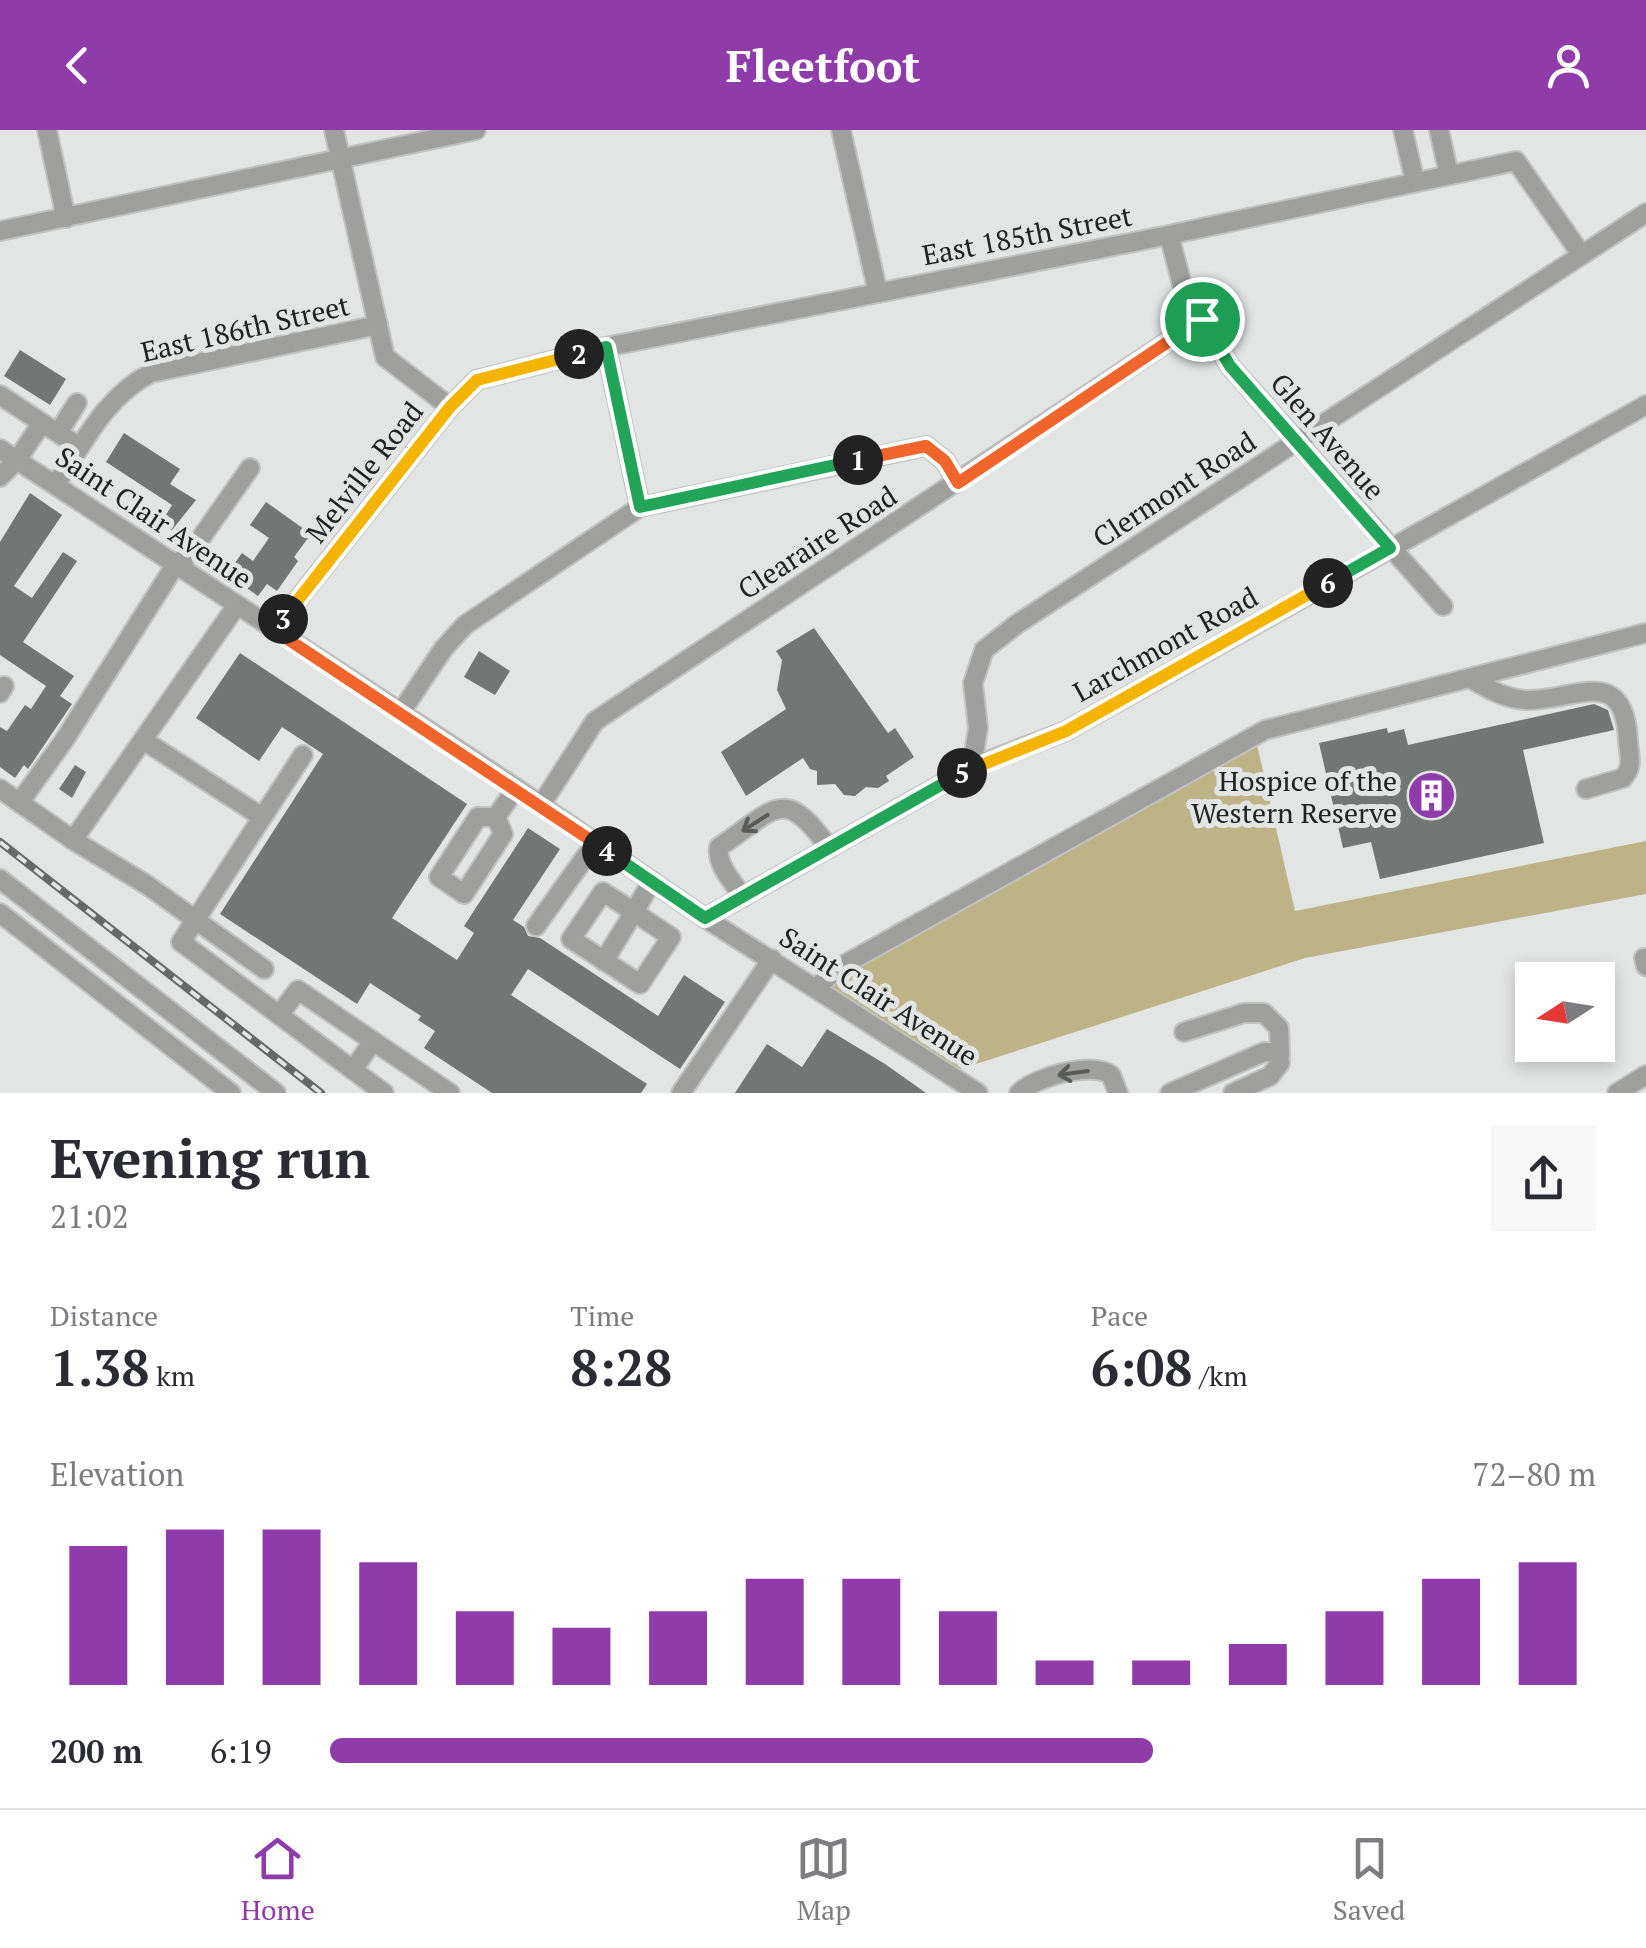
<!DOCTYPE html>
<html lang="en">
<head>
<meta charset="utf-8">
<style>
  :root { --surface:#fff; --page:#f7f7f7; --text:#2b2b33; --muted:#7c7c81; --line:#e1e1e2; --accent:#8f3caa }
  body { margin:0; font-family:"PT Serif",serif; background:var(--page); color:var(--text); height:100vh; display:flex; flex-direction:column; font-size:38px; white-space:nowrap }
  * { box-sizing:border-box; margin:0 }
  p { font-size:32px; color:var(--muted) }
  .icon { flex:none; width:55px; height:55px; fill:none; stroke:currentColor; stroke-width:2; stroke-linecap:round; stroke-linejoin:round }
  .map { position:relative; height:963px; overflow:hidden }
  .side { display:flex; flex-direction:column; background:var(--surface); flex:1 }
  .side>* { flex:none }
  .needle { width:65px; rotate:258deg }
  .buttons { position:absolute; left:1515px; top:832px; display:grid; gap:20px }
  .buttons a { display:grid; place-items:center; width:100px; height:100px; border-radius:0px; background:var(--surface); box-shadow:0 5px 15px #0003; font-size:50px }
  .pin { position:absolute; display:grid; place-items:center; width:85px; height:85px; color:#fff; margin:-42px; border:5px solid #fff; border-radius:50%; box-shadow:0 2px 10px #0007 }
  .km { position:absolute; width:50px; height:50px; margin:-25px; border-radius:50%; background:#222; color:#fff; font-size:28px; line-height:50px; text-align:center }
  .round { display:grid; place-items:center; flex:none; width:105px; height:105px; border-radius:0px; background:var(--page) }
  .headline { display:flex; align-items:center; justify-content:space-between; height:170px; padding:0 50px }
  h1 { font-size:55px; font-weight:800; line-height:75px }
  .stats { display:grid; grid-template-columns:repeat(3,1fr); gap:15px; height:170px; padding:10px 50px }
  .stats div { display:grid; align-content:center }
  .stats b { font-size:50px; font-weight:800 }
  .stats small { font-size:28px; font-weight:400 }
  .stats p { font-size:28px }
  .chart { height:280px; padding:20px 50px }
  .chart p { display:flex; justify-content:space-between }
  .chart svg { width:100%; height:180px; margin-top:10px; stroke:var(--accent); stroke-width:6 }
  ul { padding:0 50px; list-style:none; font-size:32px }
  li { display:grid; grid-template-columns:160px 120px 1fr; align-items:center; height:75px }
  li i { height:25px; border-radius:12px; background:var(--accent) }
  header { display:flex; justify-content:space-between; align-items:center; height:130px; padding:0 50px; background:var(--accent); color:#fff; font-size:45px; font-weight:800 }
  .menu { display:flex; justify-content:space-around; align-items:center; height:140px; border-top:2px solid var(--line); background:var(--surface); font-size:28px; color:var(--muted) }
  .menu a { display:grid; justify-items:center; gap:5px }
  .menu .current { color:var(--accent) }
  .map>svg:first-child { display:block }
  .green { fill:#beb387 }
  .building { fill:#727675 }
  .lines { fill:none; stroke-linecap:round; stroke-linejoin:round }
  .minor-casing { stroke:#bfc2c0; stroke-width:22 }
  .minor { stroke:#9fa09e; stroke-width:18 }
  .rail-casing { stroke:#666967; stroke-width:8 }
  .rail { stroke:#e2e5e3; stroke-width:4; stroke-dasharray:11; stroke-linecap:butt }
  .oneway { stroke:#595b59 }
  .split-1-casing { stroke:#fff; stroke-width:20 }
  .split-2-casing { stroke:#fff; stroke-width:20 }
  .split-3-casing { stroke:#fff; stroke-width:20 }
  .split-4-casing { stroke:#fff; stroke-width:20 }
  .split-5-casing { stroke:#fff; stroke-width:20 }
  .split-6-casing { stroke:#fff; stroke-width:20 }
  .split-7-casing { stroke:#fff; stroke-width:20 }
  .split-1 { stroke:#f0652b; stroke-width:12 }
  .split-2 { stroke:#22a559; stroke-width:12 }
  .split-3 { stroke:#f5b400; stroke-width:12 }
  .split-4 { stroke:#f0652b; stroke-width:12 }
  .split-5 { stroke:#22a559; stroke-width:12 }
  .split-6 { stroke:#f5b400; stroke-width:12 }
  .split-7 { stroke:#22a559; stroke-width:12 }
  .labels { text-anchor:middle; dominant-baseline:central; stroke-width:10; stroke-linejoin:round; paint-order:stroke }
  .street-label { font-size:28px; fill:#202221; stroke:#e2e5e3 }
  .poi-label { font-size:28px; fill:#202221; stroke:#e2e5e3; text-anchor:end }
</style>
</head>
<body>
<header><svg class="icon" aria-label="back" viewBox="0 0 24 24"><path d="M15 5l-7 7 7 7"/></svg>Fleetfoot<svg class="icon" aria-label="person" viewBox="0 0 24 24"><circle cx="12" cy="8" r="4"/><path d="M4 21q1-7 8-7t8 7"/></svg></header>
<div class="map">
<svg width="1646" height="963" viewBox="0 0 1646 963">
  <rect width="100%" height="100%" fill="#e2e5e3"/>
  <path class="green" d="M1255 606 1295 781 1646 711V764L1305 828 948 943 817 857Z"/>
  <g class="building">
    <path d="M20 220 66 249 50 275 4 246Z"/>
    <path d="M124 303 180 339 170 354 196 370 172 400 161 393 172 375 106 332Z"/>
    <path d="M30 363 62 385 14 456 32 468 63 422 77 431 23 512 74 546 60 566 72 574 28 639 24 635 15 648 0 637V597L7 601 25 575 31 579 46 556 0 525V412Z"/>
    <path d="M266 372 311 404 294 427 298 431 277 461 267 454 258 466 227 444 242 423 253 431 269 408 250 395Z"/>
    <path d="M814 498 888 603 895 598 914 627 886 646 889 651 878 658 866 657 855 666 844 665 835 654 817 655V641L810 639 803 628 746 666 721 622 786 579 777 560 782 530 776 521Z"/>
    <path d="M479 521 510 541 495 565 464 547Z"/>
    <path d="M240 523 467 674 392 788 457 830 474 803 464 796 528 698 560 719 513 790 524 797 528 806 540 808 658 886 684 845 725 872 680 939 528 839 511 865 647 954 641 963H492L424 918 435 901 418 890 421 886 370 853 357 874 220 784 323 624 282 597 259 631 196 588Z"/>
    <path d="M1594 574 1608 580 1614 600 1523 620 1544 713 1380 749 1371 712 1343 718 1319 613 1387 598 1388 603 1404 599 1408 615Z"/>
    <path d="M75 635 86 642 72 668 59 659Z"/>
    <path d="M827 899 885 934 926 963H735L767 914 802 937Z"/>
  </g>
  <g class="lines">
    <defs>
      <g id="minor">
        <path d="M47 0 66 88"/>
        <path d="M334 0 385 227 450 277"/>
        <path d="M841 0 878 163"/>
        <path d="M1403 0 1415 52"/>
        <path d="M1439 0 1449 45"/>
        <path d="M0 101 476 0"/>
        <path d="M1169 105 1184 162 1230 236 1443 476"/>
        <path d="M606 217 640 377"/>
        <path d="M0 265 42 293 17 330 0 347"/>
        <path d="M42 293 80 317"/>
        <path d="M58 303 77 273"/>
        <path d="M0 319 516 658 705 788 978 963"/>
        <path d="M56 354C84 312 106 266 151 243L378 195"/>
        <path d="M274 500 450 277 477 250 606 217 1169 105 1516 31 1581 124"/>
        <path d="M1470 548C1488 559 1507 570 1529 570 1575 570 1625 534 1628 611 1629 626 1634 636 1623 648L1586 659"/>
        <path d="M0 563 4 556"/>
        <path d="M401 582 444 518 465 495 640 377 926 316 945 331 957 353"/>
        <path d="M143 610 262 687"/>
        <path d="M303 625 181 812 384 963"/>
        <path d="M972 637 978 598 973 553 984 520 1017 494 1646 83"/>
        <path d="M0 659 73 710 147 755 264 839"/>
        <path d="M20 672 65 609 176 434 189 425 250 338"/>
        <path d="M541 675 595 591 1202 189"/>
        <path d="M496 687 503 704 464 764 439 747 478 687H496L516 658"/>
        <path d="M73 710 237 475"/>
        <path d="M0 749 276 963"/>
        <path d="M743 767C733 752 716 735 719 717 775 680 783 653 829 718"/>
        <path d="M0 783 231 963"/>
        <path d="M705 788 972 637 1066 601 1646 275"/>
        <path d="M536 796 596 712"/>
        <path d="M1644 828 1646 836"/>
        <path d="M604 831 634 782 671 807 640 854 571 809 603 762 634 782 652 751"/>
        <path d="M817 857 838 838 1265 600 1646 503"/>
        <path d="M279 885 298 860 373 911"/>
        <path d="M1184 902 1244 883H1264L1279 898 1280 925"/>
        <path d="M353 940 373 911 450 963"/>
        <path d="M681 963 772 829"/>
        <path d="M1019 963C1035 947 1091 931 1111 945L1118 963"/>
        <path d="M1170 963 1264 922 1278 923 1280 933 1270 946 1233 963"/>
        <path d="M1617 963 1646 945"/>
      </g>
    </defs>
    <use href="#minor" class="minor-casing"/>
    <use href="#minor" class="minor"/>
    <defs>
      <path id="rail" d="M0 712 321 963"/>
    </defs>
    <use href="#rail" class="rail-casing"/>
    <use href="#rail" class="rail"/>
  </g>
  <defs><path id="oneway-shaft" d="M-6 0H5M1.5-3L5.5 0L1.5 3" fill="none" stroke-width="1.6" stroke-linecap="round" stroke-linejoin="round" transform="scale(2.5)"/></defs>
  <g class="oneway">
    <use href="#oneway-shaft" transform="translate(755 693) rotate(147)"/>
    <use href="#oneway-shaft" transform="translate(1073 943) rotate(172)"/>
  </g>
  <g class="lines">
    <defs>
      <path id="split-1" d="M858 330 926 316 945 331 958 353 1202 189"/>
      <path id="split-2" d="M579 224 606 217 640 377 858 330"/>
      <path id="split-3" d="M283 489 450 277 477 250 579 224"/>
      <path id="split-4" d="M283 489 274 500 607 721"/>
      <path id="split-5" d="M607 721 705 788 962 643"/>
      <path id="split-6" d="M962 643 1066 601 1328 453"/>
      <path id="split-7" d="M1202 189 1230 236 1390 418 1328 453"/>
    </defs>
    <use href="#split-1" class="split-1-casing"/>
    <use href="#split-2" class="split-2-casing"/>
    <use href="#split-3" class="split-3-casing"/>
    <use href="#split-4" class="split-4-casing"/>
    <use href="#split-5" class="split-5-casing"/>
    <use href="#split-6" class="split-6-casing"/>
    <use href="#split-7" class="split-7-casing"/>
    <use href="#split-1" class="split-1"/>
    <use href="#split-2" class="split-2"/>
    <use href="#split-3" class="split-3"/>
    <use href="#split-4" class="split-4"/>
    <use href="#split-5" class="split-5"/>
    <use href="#split-6" class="split-6"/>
    <use href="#split-7" class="split-7"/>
  </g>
  <defs>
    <symbol id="building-disc" viewBox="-11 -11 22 22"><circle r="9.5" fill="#8f3caa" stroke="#e2e5e3"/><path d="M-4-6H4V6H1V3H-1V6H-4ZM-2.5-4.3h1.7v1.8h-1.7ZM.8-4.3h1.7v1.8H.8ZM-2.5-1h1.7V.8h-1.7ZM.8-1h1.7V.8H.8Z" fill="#fff"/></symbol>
  </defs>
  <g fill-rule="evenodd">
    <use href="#building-disc" x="1404" y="638" width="55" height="55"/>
  </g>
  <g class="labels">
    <g class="street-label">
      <text transform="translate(1027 105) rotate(-11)">East 185th Street</text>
      <text transform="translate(245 198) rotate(-13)">East 186th Street</text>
      <text transform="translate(1328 306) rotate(49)">Glen Avenue</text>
      <text transform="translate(364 342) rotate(-52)">Melville Road</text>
      <text transform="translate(1174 359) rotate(-33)">Clermont Road</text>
      <text transform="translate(154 387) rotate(34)">Saint Clair Avenue</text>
      <text transform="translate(817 412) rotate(-33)">Clearaire Road</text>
      <text transform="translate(1165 514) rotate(-29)">Larchmont Road</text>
      <text transform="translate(879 866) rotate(33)">Saint Clair Avenue</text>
    </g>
    <g class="poi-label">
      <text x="1397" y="650">Hospice of the<tspan x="1397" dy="32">Western Reserve</tspan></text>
    </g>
  </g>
</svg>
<div class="buttons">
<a><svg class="needle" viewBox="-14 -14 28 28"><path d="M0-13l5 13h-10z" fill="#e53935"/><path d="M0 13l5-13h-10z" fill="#7c7c81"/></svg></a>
</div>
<div class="pin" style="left:1202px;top:189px;background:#1e9e55"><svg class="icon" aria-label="arrive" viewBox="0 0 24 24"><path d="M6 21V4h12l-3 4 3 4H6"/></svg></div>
<b class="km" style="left:858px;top:330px">1</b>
<b class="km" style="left:579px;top:224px">2</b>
<b class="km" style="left:283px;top:489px">3</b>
<b class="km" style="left:607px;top:721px">4</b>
<b class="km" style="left:962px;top:643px">5</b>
<b class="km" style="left:1328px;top:453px">6</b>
</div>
<section class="side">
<div class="headline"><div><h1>Evening run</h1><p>21:02</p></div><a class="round"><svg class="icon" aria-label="share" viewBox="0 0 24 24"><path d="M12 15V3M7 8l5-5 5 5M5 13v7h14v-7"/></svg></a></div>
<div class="stats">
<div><p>Distance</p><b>1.38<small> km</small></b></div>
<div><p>Time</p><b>8:28</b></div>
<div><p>Pace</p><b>6:08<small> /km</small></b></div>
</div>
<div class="chart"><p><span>Elevation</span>72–80 m</p>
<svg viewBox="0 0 160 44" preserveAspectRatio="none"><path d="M5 44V10M15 44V6M25 44V6M35 44V14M45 44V26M55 44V30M65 44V26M75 44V18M85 44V18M95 44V26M105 44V38M115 44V38M125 44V34M135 44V26M145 44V18M155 44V14"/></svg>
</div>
<ul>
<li><b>200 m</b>6:19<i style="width:65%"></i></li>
</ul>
</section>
<nav class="menu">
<a class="current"><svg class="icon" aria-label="home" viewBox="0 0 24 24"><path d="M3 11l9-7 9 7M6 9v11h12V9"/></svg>Home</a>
<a><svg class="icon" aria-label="map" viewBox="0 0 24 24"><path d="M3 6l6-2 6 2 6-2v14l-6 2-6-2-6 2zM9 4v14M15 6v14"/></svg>Map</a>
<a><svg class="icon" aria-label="saved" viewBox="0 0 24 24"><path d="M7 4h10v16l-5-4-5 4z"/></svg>Saved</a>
</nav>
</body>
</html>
